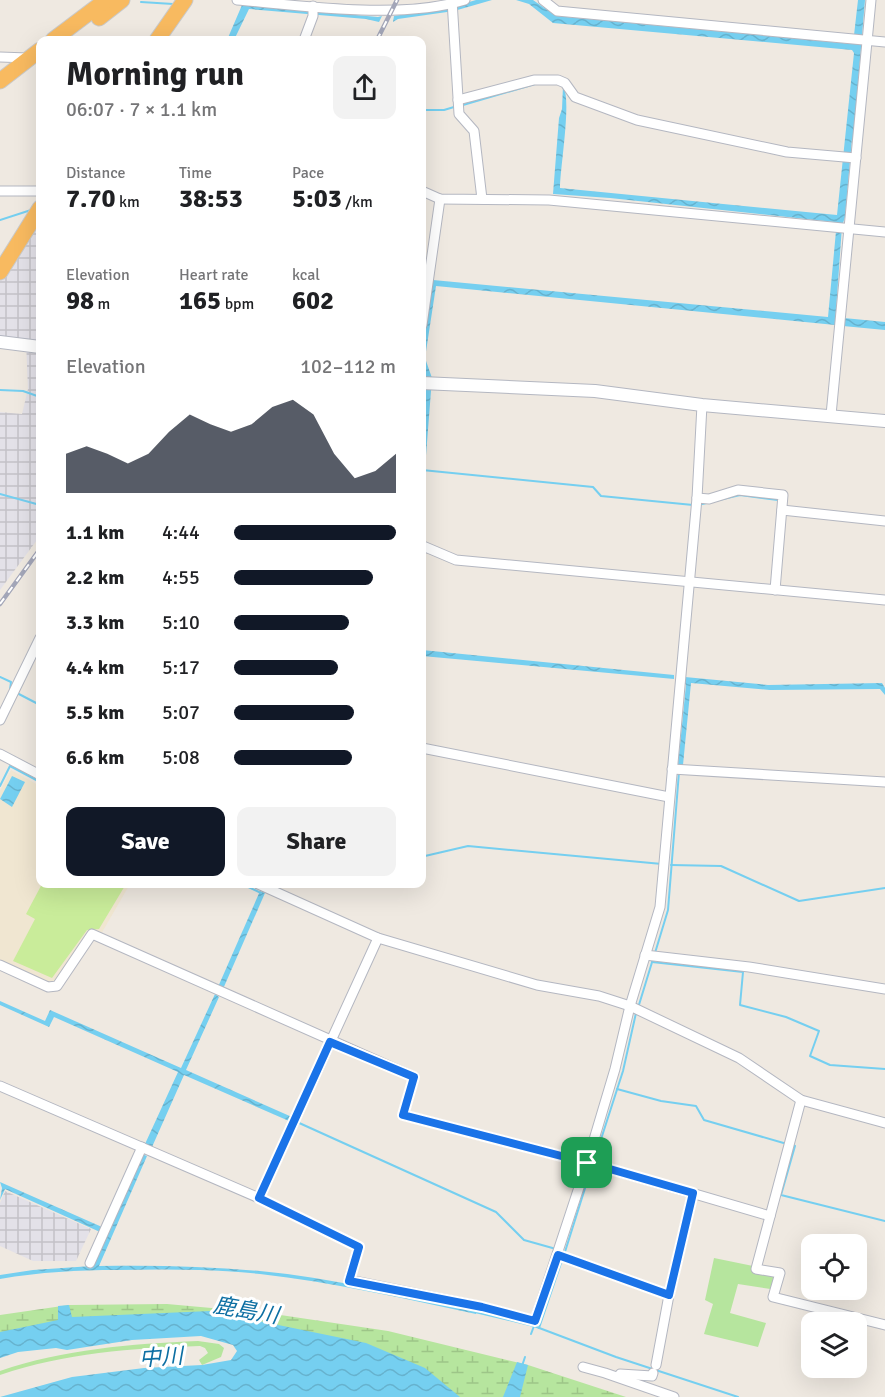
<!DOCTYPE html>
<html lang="en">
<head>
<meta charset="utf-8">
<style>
  :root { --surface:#fff; --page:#f2f2f2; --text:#202124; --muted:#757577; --accent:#111827 }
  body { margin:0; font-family:Signika,"Noto Sans JP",sans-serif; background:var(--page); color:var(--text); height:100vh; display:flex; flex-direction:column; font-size:22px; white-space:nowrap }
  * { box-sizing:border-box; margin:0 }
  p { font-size:20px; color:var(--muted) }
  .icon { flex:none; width:33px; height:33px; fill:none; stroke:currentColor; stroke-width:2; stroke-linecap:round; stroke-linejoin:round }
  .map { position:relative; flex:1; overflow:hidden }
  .panel { position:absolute; left:36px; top:36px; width:390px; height:852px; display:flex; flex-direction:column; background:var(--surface); border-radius:12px; box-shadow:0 6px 24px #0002 }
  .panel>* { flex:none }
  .buttons { position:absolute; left:801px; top:1234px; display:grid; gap:12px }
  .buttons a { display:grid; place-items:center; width:66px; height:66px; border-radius:12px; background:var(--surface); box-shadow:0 6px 24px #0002; font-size:30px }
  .pin { position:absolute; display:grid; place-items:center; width:51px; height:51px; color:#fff; margin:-26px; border-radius:12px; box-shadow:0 3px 9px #0006 }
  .round { display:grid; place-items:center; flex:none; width:63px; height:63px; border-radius:12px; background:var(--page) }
  .headline { display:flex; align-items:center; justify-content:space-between; height:102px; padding:0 30px }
  h1 { font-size:33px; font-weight:700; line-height:45px }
  .stats { display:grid; grid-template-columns:repeat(3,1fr); gap:9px; height:102px; padding:6px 30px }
  .stats div { display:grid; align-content:center }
  .stats b { font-size:26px; font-weight:700 }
  .stats small { font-size:16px; font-weight:400 }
  .stats p { font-size:16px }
  .chart { height:168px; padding:12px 30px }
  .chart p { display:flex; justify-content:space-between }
  .chart svg { width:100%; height:108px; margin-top:6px; fill:var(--accent); opacity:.7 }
  .primary-button { display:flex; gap:12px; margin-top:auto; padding:12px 30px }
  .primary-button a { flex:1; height:69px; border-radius:12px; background:var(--accent); color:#fff; font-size:24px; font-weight:700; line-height:69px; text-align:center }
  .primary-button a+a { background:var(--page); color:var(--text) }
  ul { padding:0 30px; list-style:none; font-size:20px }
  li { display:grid; grid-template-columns:96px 72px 1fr; align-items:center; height:45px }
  li i { height:15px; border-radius:8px; background:var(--accent) }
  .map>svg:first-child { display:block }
  .industrial { fill:url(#industrial-grid) }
  .education { fill:#f0e6d1 }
  .grass { fill:#b6e59e }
  .wetland { fill:url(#wetland-marsh) }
  .pitch { fill:#c9ec9a }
  .water { fill:url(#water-waves) }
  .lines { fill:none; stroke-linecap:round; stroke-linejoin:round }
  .stream { stroke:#75cff0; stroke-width:2 }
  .minor-casing { stroke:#b4b7c1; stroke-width:11 }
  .tertiary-casing { stroke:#b4b7c1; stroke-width:14 }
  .trunk-casing { stroke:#c9c9c9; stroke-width:17 }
  .minor { stroke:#fff; stroke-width:9 }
  .tertiary { stroke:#fff; stroke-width:12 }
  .trunk { stroke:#f8ba60; stroke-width:15 }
  .rail-casing { stroke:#a3a6b8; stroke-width:4.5 }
  .rail { stroke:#fff; stroke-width:2; stroke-dasharray:7; stroke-linecap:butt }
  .route-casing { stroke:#fff; stroke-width:12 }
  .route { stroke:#1a73e8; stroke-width:8 }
  .labels { text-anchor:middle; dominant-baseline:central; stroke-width:6; stroke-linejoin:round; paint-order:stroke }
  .water-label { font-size:22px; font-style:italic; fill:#0d6fa3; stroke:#fff }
</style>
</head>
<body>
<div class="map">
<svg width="885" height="1397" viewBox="0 0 885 1397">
  <defs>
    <pattern id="industrial-grid" width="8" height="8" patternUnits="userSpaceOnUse" patternTransform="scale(1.5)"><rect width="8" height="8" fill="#e3e1e8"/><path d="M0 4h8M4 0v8" fill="none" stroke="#c3c1c7"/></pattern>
    <pattern id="wetland-marsh" width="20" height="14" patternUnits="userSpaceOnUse" patternTransform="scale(1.5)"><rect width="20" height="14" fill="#b6e59e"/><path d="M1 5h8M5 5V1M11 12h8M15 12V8" fill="none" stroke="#9dc588"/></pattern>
    <pattern id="water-waves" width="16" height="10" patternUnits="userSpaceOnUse" patternTransform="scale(1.5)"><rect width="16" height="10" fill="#75cff0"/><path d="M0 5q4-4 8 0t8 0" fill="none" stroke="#66b2ce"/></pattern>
  </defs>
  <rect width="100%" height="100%" fill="#efe9e1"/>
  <g class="industrial">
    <path d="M40 220V536L0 590V412L22 414 28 389 26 341 0 337V279Z"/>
    <path d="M5 1191 91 1229 76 1261H33L0 1246V1203Z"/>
  </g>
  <path class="education" d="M11 770 40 786V884H130L101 934 91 933 55 986 0 963V791Z"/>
  <g class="grass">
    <path d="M714 1258 783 1272 777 1290 738 1284 730 1313 766 1323 758 1347 704 1334 713 1304 705 1300Z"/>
    <path d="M198 1341 219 1344 224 1348 221 1357 202 1365 199 1360 208 1353 205 1348 200 1346C132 1348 65 1353 0 1375V1371C64 1349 131 1344 198 1341Z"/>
  </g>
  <path class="wetland" d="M167 1304 267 1313 388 1331 528 1365 626 1397H446L212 1315 0 1338V1315L69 1305Z"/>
  <path class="pitch" d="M42 884H126L99 929 87 930 52 978 13 961 35 919 26 914Z"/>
  <g class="water">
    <path d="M476 0H492L454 11 398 19 393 22 394 16 452 7Z"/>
    <path d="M516 0H533L556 16 853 44 858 0H865L854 132 855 139H852L845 217 842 226 835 325 436 286 425 358 432 378 422 507V409L425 379 422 369V351L430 282 433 280 828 317 836 231 834 222 610 198 553 194 559 118 562 109 563 86C572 99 560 168 560 188L837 215 854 53 852 50 553 23 529 4Z"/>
    <path d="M242 5 378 17 382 16 379 22 366 19 249 9 234 40H227Z"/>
    <path d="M844 318 885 322V330L843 326Z"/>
    <path d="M422 650 674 675V679L422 656Z"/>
    <path d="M685 677 768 685 882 683 885 688V695L880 689 770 690 691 683 683 765H678L686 685 684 682Z"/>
    <path d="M12 776 25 782 12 807 0 799Z"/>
    <path d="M260 891 265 893 223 989 218 987Z"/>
    <path d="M215 994 219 997 186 1070 292 1117 289 1121 184 1075 152 1147 145 1144 178 1072 54 1017 49 1027 0 1005V1001L45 1021 50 1010 181 1068Z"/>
    <path d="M142 1154 147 1156 99 1266C153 1265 206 1266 260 1271 333 1278 405 1296 477 1310L476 1314C405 1299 333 1282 260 1274 213 1269 165 1269 118 1270 78 1270 40 1272 0 1279V1275L33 1270 92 1266Z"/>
    <path d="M0 1182 102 1227 100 1232 5 1189 0 1200 2 1188Z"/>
    <path d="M69 1305 72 1317 210 1311 366 1343 425 1368 460 1397H0L72 1377 144 1368 202 1365 231 1360 237 1351 233 1345 201 1336 132 1340 67 1350 56 1348 18 1352 0 1358V1332L58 1320V1306Z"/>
    <path d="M517 1362 528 1365 520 1397H503Z"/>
  </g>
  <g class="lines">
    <g class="stream">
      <path d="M141 2 173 4"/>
      <path d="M463 105 535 84"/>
      <path d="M422 110H444L454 107"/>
      <path d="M0 220 31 210"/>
      <path d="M0 390 23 391 40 397"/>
      <path d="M422 470 593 487 601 496 693 505"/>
      <path d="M0 494 40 505"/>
      <path d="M698 505 740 495 778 500"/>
      <path d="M0 677 11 682 10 690"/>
      <path d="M15 692 40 705"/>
      <path d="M0 786 10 766 40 782"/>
      <path d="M422 854 425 856 468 846 662 864"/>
      <path d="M671 865 721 866 799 901 885 888"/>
      <path d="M242 884 261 893"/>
      <path d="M655 953 668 910 679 772"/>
      <path d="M652 962 743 972 740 1005 786 1017 819 1031 810 1056 830 1065 885 1069"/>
      <path d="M638 1008 653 959"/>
      <path d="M617 1089 661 1101 696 1106 704 1120 787 1144"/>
      <path d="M297 1122 496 1212 524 1240 556 1249"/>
      <path d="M793 1145 795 1146 781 1195 885 1221"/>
      <path d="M594 1161 623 1071 636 1013"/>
      <path d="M564 1255 592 1166"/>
      <path d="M475 1312 534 1326 616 1357 738 1397"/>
      <path d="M539 1328 562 1260"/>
      <path d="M531 1334 534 1326"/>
      <path d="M522 1366 525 1357"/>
    </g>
    <defs>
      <g id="minor">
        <path d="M237 0C305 6 400 20 465 0"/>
        <path d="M452 0 459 114 474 131 482 199"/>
        <path d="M543 0 557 11 885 42"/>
        <path d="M304 40 313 16V6"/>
        <path d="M0 57 28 58"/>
        <path d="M458 100 534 80H558L565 83 575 97 637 120 787 152 856 158"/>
        <path d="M0 191H40"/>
        <path d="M422 191 440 199 549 200 885 232"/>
        <path d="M422 325 440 199"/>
        <path d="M831 415 871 0"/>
        <path d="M697 498 709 499 738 490 783 495 775 590"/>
        <path d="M782 510 885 521"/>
        <path d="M422 550 423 546 456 560 885 600"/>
        <path d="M0 720 40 638"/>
        <path d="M422 748 669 797"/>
        <path d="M0 754 40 775"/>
        <path d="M672 769 885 782"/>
        <path d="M258 884 378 938 537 985 599 996 630 1006 739 1058 801 1100 885 1123"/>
        <path d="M645 955 749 967 885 989"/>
        <path d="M0 965 48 987 57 986 92 934 414 1077 403 1115 596 1165 770 1216"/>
        <path d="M0 1086 259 1198 359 1247 349 1280 482 1307 535 1321 587 1163 615 1069 630 1006 660 907 697 498 702 405"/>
        <path d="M801 1100 756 1269 780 1273 773 1297 885 1325"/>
        <path d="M259 1198 378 938"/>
        <path d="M558 1255 669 1295"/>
        <path d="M90 1263 142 1147"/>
        <path d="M656 1365 669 1295 693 1193"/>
        <path d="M583 1367 605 1373 674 1397"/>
        <path d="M620 1374 652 1376 653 1373"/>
      </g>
      <g id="tertiary">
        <path d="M0 342 40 347"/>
        <path d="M422 383 595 391 702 405 885 421"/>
      </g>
      <g id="trunk">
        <path d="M99 18 122 0"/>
        <path d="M53 40 106 0"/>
        <path d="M157 40 185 0"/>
        <path d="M0 81 40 50"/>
        <path d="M0 272 40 208"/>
      </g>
    </defs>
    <use href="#minor" class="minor-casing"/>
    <use href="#tertiary" class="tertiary-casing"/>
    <use href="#trunk" class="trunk-casing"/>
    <use href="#minor" class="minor"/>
    <use href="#tertiary" class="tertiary"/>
    <use href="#trunk" class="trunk"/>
    <defs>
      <g id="rail">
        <path d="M377 40 397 0"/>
        <path d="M0 604 40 549"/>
      </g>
    </defs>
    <use href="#rail" class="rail-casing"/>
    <use href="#rail" class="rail"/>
  </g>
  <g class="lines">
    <defs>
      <path id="route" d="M330 1042 414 1077 403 1115 596 1165 693 1193 669 1295 558 1255 535 1321 482 1307 349 1281 359 1247 259 1198Z"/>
    </defs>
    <use href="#route" class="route-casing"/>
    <use href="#route" class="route"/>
  </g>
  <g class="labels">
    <g class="water-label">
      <text transform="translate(246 1310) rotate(10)">鹿島川</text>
      <text transform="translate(161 1357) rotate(-4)">中川</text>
    </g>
  </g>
</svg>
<div class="buttons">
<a><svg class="icon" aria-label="locate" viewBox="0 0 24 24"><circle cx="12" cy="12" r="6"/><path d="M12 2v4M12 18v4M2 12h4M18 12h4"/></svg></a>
<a><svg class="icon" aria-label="layers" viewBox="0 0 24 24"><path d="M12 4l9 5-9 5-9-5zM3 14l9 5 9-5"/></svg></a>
</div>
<div class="pin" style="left:587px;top:1163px;background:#1e9e55"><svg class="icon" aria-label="arrive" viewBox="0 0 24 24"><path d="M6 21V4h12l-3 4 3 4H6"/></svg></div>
<section class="panel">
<div class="headline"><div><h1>Morning run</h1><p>06:07 · 7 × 1.1 km</p></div><a class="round"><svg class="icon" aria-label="share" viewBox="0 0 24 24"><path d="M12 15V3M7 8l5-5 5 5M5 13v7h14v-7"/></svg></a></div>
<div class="stats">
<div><p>Distance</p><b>7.70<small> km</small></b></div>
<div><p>Time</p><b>38:53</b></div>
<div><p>Pace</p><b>5:03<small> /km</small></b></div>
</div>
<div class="stats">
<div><p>Elevation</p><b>98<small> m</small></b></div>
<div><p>Heart rate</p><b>165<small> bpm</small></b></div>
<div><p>kcal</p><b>602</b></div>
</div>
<div class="chart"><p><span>Elevation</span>102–112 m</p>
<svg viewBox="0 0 160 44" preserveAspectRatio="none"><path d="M0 44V28L10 25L20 28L30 32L40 28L50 19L60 12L70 16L80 19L90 16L100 9L110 6L120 12L130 28L140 38L150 35L160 28V44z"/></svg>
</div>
<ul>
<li><b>1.1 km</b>4:44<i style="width:100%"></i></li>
<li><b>2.2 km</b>4:55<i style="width:86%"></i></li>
<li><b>3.3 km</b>5:10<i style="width:71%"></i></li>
<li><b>4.4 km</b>5:17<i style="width:64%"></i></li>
<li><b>5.5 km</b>5:07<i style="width:74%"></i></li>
<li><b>6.6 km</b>5:08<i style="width:73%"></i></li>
</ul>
<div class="primary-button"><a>Save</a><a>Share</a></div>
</section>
</div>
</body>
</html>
